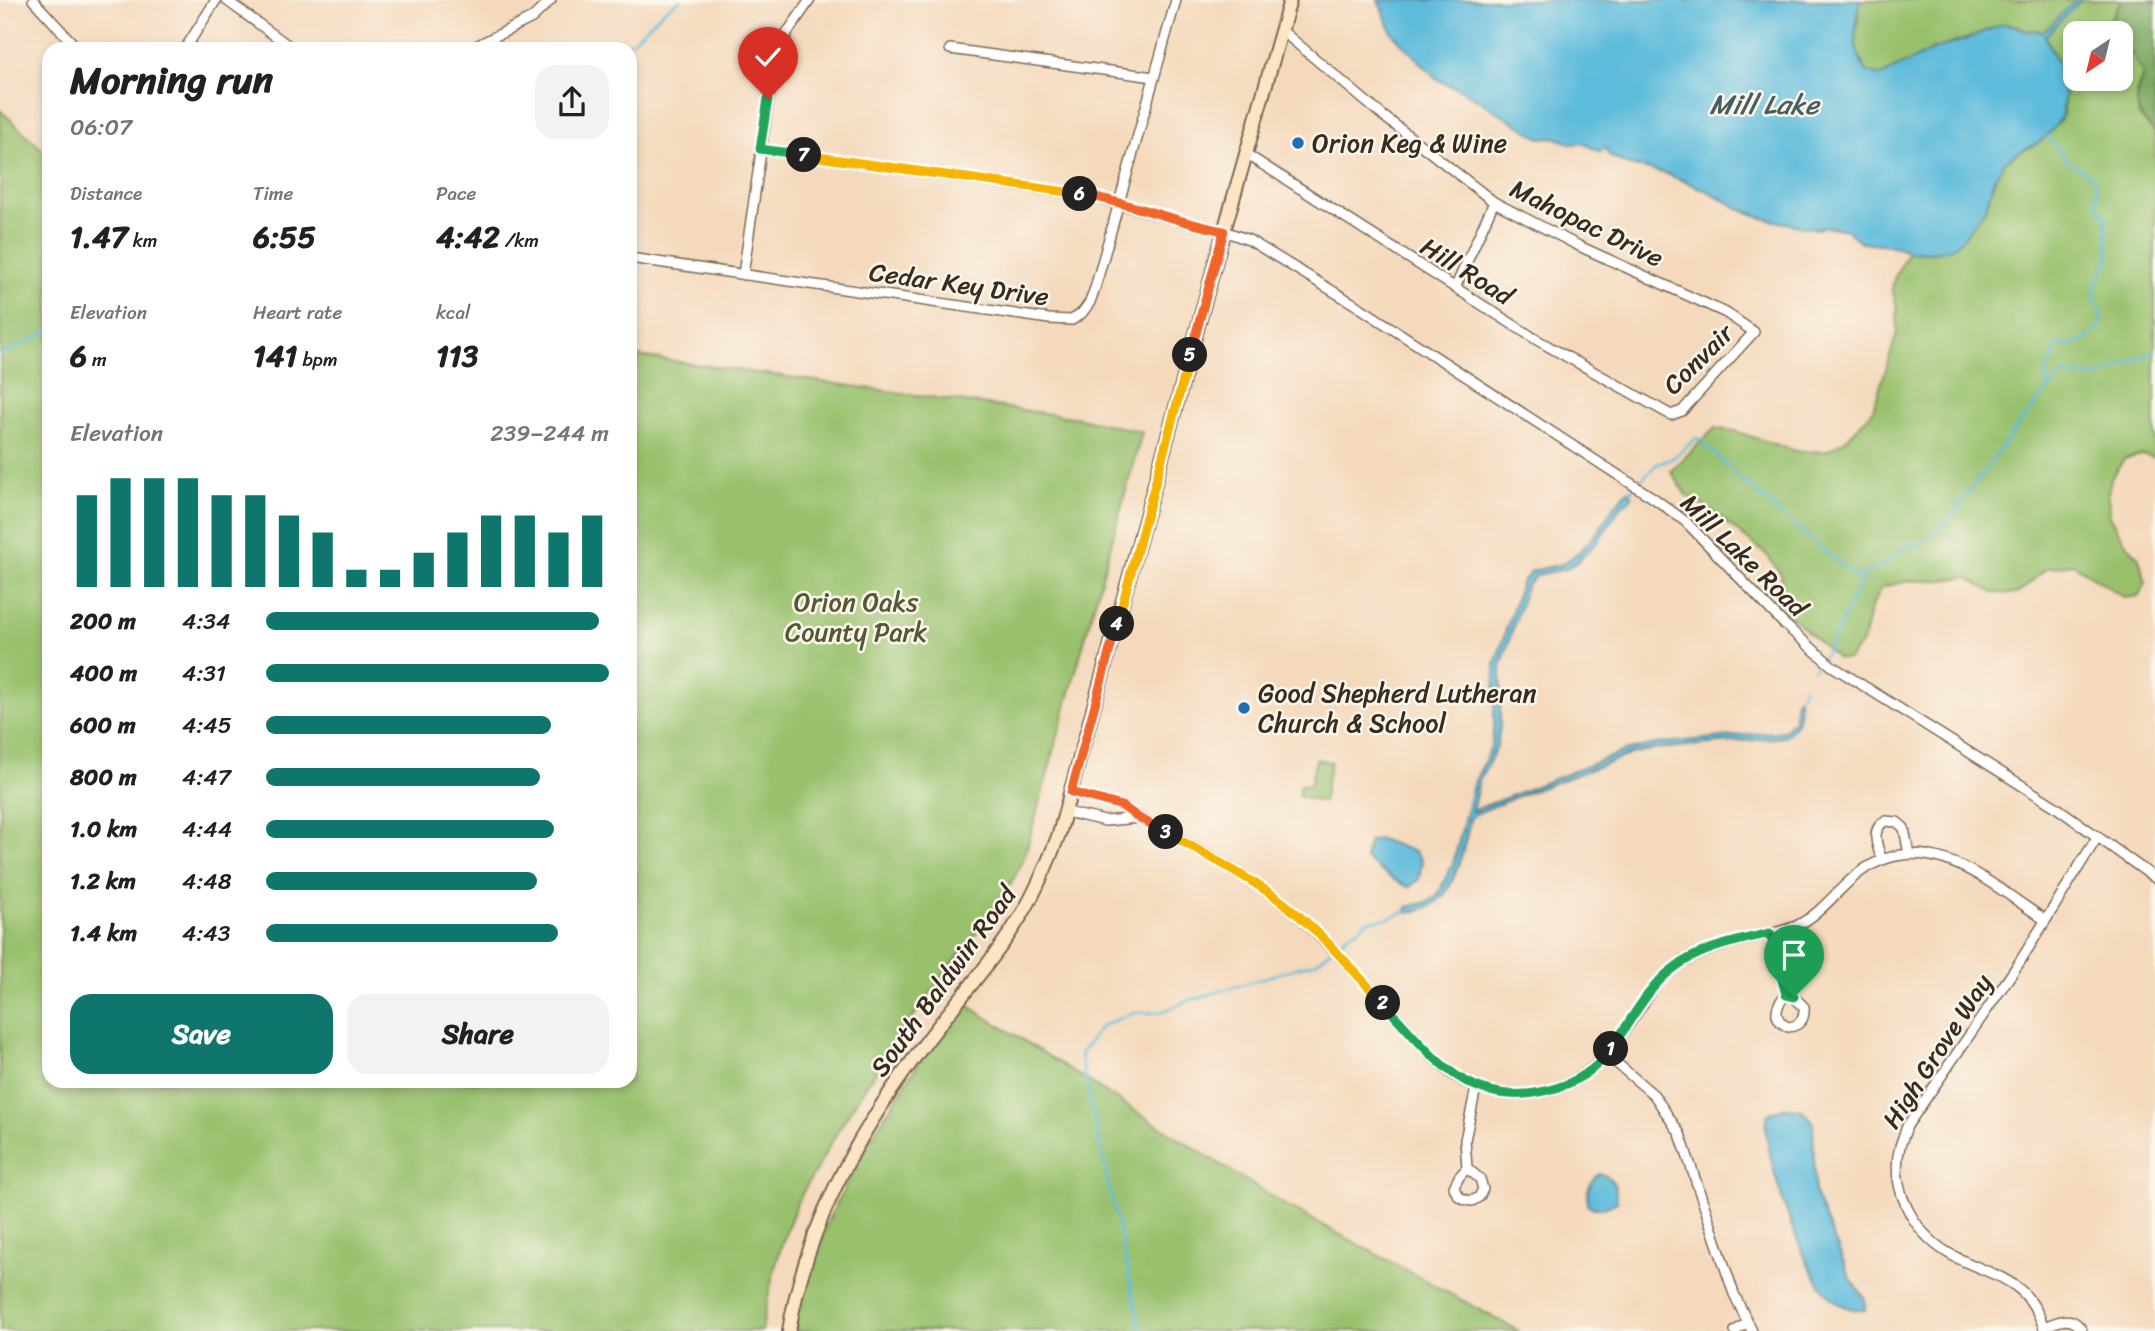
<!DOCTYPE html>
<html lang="en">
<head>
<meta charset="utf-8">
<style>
  :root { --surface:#fff; --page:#f2f2f2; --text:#202124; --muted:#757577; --accent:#0f766e }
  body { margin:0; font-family:Sriracha,sans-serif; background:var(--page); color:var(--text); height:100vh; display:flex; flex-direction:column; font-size:26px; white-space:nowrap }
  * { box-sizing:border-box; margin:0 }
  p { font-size:23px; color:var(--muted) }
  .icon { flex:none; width:38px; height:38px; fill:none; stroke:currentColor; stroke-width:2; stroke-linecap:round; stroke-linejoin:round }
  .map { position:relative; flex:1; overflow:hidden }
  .drawer { position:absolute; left:42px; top:42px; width:595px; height:1046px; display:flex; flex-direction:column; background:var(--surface); border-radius:21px; box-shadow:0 4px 10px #0003 }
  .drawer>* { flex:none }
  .needle { width:46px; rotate:215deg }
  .buttons { position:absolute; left:2063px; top:21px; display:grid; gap:14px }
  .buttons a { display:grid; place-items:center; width:70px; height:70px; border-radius:14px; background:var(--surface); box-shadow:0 4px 10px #0003; font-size:35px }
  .pin { position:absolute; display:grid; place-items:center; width:60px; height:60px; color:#fff; margin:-72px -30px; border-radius:50% 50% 50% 0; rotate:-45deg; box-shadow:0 0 7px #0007 }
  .pin .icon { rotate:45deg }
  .km { position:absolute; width:35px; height:35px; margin:-18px; border-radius:50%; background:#222; color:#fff; font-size:19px; line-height:35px; text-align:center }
  .round { display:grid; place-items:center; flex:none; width:74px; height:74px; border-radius:21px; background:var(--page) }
  .head { display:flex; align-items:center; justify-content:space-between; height:119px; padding:0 28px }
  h1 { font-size:38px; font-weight:800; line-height:52px }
  .figures { display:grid; grid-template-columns:repeat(3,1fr); gap:10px; height:119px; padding:7px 28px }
  .figures div { display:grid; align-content:center }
  .figures b { font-size:30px; font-weight:800 }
  .figures small { font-size:19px; font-weight:400 }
  .figures p { font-size:19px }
  .chart { height:196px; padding:14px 28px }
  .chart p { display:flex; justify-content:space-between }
  .chart svg { width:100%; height:126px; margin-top:7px; stroke:var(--accent); stroke-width:6 }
  .primary-button { display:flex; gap:14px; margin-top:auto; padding:14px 28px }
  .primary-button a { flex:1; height:80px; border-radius:21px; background:var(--accent); color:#fff; font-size:28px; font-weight:800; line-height:80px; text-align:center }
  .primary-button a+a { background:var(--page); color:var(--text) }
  ul { padding:0 28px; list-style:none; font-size:23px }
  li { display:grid; grid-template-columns:112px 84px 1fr; align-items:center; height:52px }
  li i { height:18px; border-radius:9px; background:var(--accent) }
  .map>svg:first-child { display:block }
  .green { fill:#99c16d; stroke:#6a7646; stroke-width:2 }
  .forest { fill:#7aa760; stroke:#5a683f; stroke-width:2 }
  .water { fill:#5dbbdb; stroke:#4c727c; stroke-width:2 }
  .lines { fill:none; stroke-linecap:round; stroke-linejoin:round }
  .stream { stroke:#5dbbdb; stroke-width:2.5 }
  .minor-casing { stroke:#7c6755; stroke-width:12 }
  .secondary-casing { stroke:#7c6755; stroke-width:16 }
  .minor { stroke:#fff; stroke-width:9 }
  .secondary { stroke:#fce5c4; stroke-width:12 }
  .split-1-casing { stroke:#fff; stroke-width:14 }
  .split-2-casing { stroke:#fff; stroke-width:14 }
  .split-3-casing { stroke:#fff; stroke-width:14 }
  .split-4-casing { stroke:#fff; stroke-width:14 }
  .split-5-casing { stroke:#fff; stroke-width:14 }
  .split-6-casing { stroke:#fff; stroke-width:14 }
  .split-7-casing { stroke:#fff; stroke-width:14 }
  .split-8-casing { stroke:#fff; stroke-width:14 }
  .split-1 { stroke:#22a559; stroke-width:9 }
  .split-2 { stroke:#22a559; stroke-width:9 }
  .split-3 { stroke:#f5b400; stroke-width:9 }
  .split-4 { stroke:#f0652b; stroke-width:9 }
  .split-5 { stroke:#f5b400; stroke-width:9 }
  .split-6 { stroke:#f0652b; stroke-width:9 }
  .split-7 { stroke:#f5b400; stroke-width:9 }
  .split-8 { stroke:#22a559; stroke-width:9 }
  .poi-dot { fill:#1f6fb2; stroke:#fbf7ec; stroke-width:2.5 }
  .labels { text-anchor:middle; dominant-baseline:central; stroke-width:5; stroke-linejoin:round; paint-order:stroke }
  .poi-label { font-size:26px; fill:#3b2a1e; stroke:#fbf7ec; text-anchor:start }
  .street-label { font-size:26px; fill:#3b2a1e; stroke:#fbf7ec }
  .park-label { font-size:26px; fill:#575736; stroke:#fbf7ec }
  .water-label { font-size:28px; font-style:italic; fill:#475d60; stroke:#fbf7ec }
</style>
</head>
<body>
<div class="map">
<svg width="2155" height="1331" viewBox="0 0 2155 1331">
  <rect width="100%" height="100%" fill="#fbf7ec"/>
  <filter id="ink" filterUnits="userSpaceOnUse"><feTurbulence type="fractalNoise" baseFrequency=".0143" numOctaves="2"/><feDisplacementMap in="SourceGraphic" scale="14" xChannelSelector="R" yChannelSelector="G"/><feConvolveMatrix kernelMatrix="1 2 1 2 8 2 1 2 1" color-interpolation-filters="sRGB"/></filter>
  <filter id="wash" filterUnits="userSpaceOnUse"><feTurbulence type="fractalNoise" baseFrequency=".00686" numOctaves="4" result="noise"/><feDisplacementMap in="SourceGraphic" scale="28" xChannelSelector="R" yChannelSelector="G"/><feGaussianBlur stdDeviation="1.57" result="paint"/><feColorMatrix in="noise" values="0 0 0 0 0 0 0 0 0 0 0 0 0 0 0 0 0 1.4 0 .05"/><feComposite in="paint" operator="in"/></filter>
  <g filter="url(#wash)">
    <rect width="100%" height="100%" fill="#f4d9bc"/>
    <g class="green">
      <path d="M1860 0H2121L2106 27 2110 33H2076V79H2121V44L2130 51 2143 75 2136 93 2139 116 2155 133V458L2143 455 2124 459 2111 479 2108 497 2110 517 2123 539 2139 558 2146 583 2138 596 2125 598 2073 564 2047 568 2017 594 1994 593 1966 577 1944 580 1908 581 1882 587 1870 610 1863 642 1848 659H1838L1783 609 1781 574 1767 555 1717 515 1686 495 1671 471 1715 428 1734 431 1799 452 1827 451 1848 438 1872 412 1886 369 1897 333V307L1892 289 1894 279 1908 251C1941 254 1952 252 1973 225 1978 218 1985 211 1988 202 1992 189 1994 174 2004 163 2013 153 2026 151 2036 144 2044 138 2054 129 2060 121 2072 102 2056 51 2043 34L2027 31 2018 26 1990 29 1964 40 1932 50 1887 75 1878 76 1866 71 1858 54 1855 40Z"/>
      <path d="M0 110 49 156V1082H630V355L1079 418 1142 432 1025 855C1002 908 968 941 935 987 894 1043 854 1100 821 1161 813 1176 802 1191 795 1208 779 1247 768 1289 762 1331H0Z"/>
      <path d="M1316 759 1331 762 1323 802 1298 796 1300 785 1310 786Z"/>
      <path d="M964 1003 1283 1204 1519 1331H795L796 1312 829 1218 871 1138 916 1067Z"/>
    </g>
    <path class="forest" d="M2121 0H2155V133C2134 110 2133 104 2143 75L2130 51 2121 44V33H2110L2106 28Z"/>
    <g class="water">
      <path d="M1378 0H1860C1855 24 1851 49 1866 71L1881 76 1932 50 1964 40 2003 24 2014 25 2027 31 2038 30 2042 32C2054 24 2064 10 2075 0H2081L2045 36 2058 65 2065 95 2061 117 2055 127 2041 141 2014 155 2005 162 1994 179 1987 204 1979 217 1962 239 1954 246 1946 250 1930 252 1908 251 1889 245 1861 242 1847 230 1825 226 1818 229 1799 226 1763 218 1740 209 1710 192 1667 174 1626 164 1610 156 1606 148 1600 152 1583 143 1573 144 1553 137 1540 138 1460 89 1442 82 1436 78 1392 33Z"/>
      <path d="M1628 491 1631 492 1632 498 1622 505 1597 542 1579 560 1566 569 1537 575 1526 586 1501 667 1500 727 1496 749 1479 781 1472 811 1625 751 1656 744 1784 731 1794 720 1796 700 1799 697C1801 714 1799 728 1783 737L1656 749 1634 753 1519 796 1475 814 1470 819C1466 840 1456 886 1438 901 1430 908 1418 910 1408 913L1406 909 1408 907 1427 902 1437 896 1453 864 1473 785 1491 748 1494 726 1495 665 1521 583 1532 571 1563 564 1580 551 1596 534 1612 509Z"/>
      <path d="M1379 839 1415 852 1422 861 1419 879 1409 887C1395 882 1376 868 1365 858L1370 841Z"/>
      <path d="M1784 1108 1801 1109 1813 1121 1815 1194 1850 1277 1865 1299V1310C1853 1310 1840 1306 1831 1297 1803 1272 1769 1169 1766 1130 1765 1125 1767 1119 1768 1114Z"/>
      <path d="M1599 1174C1615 1176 1616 1188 1617 1202 1605 1209 1598 1210 1587 1205 1587 1191 1588 1183 1599 1174Z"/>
    </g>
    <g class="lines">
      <g class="stream">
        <path d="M618 49 632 41 666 9 680 0"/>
        <path d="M2047 136 2067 160 2094 178 2097 191V205L2106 217 2109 260 2095 285V302L2101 312 2100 326C2084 342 2081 345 2057 345L2052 361 2045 372 2048 390"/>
        <path d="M0 355 49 331"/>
        <path d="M1631 492V490L1656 465 1673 458 1697 438 1749 486 1855 577 1864 575 1893 558 1910 544 1921 542 1940 531 2018 425 2062 374 2098 377 2155 351"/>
        <path d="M1813 669 1826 653 1864 575"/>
        <path d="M1799 697 1804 687"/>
        <path d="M1336 948 1348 934 1359 929 1367 921 1389 918 1407 911"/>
        <path d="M1141 1331 1080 1055 1101 1026 1135 1012 1151 1013 1164 1011 1188 1001 1313 963 1321 959 1330 950"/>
      </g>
    </g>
  </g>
  <g filter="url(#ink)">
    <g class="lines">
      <defs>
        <g id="minor">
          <path d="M33 0 78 49"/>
          <path d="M226 0 293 49"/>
          <path d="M185 49 216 0"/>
          <path d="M470 49 532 18 551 0"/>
          <path d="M950 49 1154 77"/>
          <path d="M760 149 1090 196 1195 225 1224 231 1249 240 1359 307 1655 499 1686 522 1784 624 1832 666 2056 807 2155 878"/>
          <path d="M1246 154 1537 340 1671 415 1682 411 1754 332 1726 313 1579 246 1494 202 1382 115 1281 30"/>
          <path d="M630 258 1049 319 1072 320 1082 313 1090 302 1095 288 1176 0"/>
          <path d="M743 275 772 76 787 33 810 0"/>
          <path d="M1455 288 1494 202"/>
          <path d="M1071 792 1122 806 1139 818 1158 827C1203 853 1258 880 1297 915 1333 948 1366 984 1399 1020 1418 1040 1435 1063 1458 1078 1472 1087 1487 1091 1504 1094 1517 1097 1533 1094 1547 1091 1597 1078 1617 1041 1645 1001 1652 990 1662 976 1673 969 1700 951 1728 943 1759 936 1771 933 1785 931 1796 926 1824 913 1839 886 1863 870 1930 826 1990 884 2044 919"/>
          <path d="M1066 812 1105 821 1139 818"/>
          <path d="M1882 860C1877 846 1870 830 1885 821L1897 822 1904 828 1909 854"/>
          <path d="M1770 933 1786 995"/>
          <path d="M1786 995 1794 997 1804 1007C1805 1019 1800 1026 1788 1027 1772 1019 1775 1006 1786 995Z"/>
          <path d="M1607 1055 1654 1095 1680 1134 1734 1294 1752 1331"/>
          <path d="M1467 1168 1480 1179 1483 1189 1479 1197 1472 1201C1462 1200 1457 1197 1454 1187L1459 1177 1467 1168 1465 1140 1476 1088"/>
          <path d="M2044 1327C2059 1321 2073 1314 2082 1331"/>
          <path d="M1735 1331 1747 1323"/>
          <path d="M2045 1331C2027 1274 1991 1278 1948 1253 1913 1232 1889 1187 1900 1146 1902 1140 1905 1133 1907 1126L2019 963 2098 836"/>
        </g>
        <path id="secondary" d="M789 1331C806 1228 854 1140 915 1057 950 1008 993 963 1024 911 1038 887 1049 860 1059 834L1224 231 1290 0"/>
      </defs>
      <use href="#minor" class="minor-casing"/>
      <use href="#secondary" class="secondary-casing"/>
      <use href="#minor" class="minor"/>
      <use href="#secondary" class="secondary"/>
    </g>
  </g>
  <g class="lines" filter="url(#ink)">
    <defs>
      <path id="split-1" d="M1611 1049C1628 1025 1647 989 1670 971 1698 948 1736 941 1770 933L1786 995 1794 997"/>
      <path id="split-2" d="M1383 1003C1432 1055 1468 1111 1549 1090 1574 1084 1597 1069 1611 1049"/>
      <path id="split-3" d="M1166 832C1202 853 1240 872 1274 896 1315 925 1349 966 1383 1003"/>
      <path id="split-4" d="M1117 624 1071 792 1122 806 1139 818 1166 832"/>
      <path id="split-5" d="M1117 624 1190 355"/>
      <path id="split-6" d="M1080 194C1129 202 1175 222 1224 231L1190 355"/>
      <path id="split-7" d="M804 155 1080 194"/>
      <path id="split-8" d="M768 99 760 149 804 155"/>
    </defs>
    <use href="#split-1" class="split-1-casing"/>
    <use href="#split-2" class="split-2-casing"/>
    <use href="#split-3" class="split-3-casing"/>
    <use href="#split-4" class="split-4-casing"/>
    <use href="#split-5" class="split-5-casing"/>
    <use href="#split-6" class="split-6-casing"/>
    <use href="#split-7" class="split-7-casing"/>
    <use href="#split-8" class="split-8-casing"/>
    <use href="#split-1" class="split-1"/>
    <use href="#split-2" class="split-2"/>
    <use href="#split-3" class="split-3"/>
    <use href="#split-4" class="split-4"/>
    <use href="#split-5" class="split-5"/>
    <use href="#split-6" class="split-6"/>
    <use href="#split-7" class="split-7"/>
    <use href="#split-8" class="split-8"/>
  </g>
  <g class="poi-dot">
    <circle cx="1298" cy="143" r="7"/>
    <circle cx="1244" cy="708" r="7"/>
  </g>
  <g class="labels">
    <g class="poi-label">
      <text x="1312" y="143">Orion Keg &amp; Wine</text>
      <text x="1258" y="693">Good Shepherd Lutheran<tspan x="1258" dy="30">Church &amp; School</tspan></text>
    </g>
    <g class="street-label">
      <text transform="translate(1587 223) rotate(26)">Mahopac Drive</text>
      <text transform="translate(1467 271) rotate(32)">Hill Road</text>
      <text transform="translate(959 284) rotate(8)">Cedar Key Drive</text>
      <text transform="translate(1698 359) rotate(-45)">Convair</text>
      <text transform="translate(1744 555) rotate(44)">Mill Lake Road</text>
      <text transform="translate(943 981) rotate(-54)">South Baldwin Road</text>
      <text transform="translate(1937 1051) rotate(-57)">High Grove Way</text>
    </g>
    <g class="park-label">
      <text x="856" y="602">Orion Oaks<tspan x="856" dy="30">County Park</tspan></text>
    </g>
    <g class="water-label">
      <text x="1764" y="104">Mill Lake</text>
    </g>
  </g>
</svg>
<div class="buttons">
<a><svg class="needle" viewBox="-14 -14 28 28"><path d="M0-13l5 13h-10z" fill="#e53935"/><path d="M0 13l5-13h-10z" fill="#757577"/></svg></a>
</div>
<div class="pin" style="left:1794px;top:997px;background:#1e9e55"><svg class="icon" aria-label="arrive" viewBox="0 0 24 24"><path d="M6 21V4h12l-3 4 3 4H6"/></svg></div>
<div class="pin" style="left:768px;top:99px;background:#d93025"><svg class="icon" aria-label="check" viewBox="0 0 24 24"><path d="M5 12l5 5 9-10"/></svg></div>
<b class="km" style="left:1611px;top:1049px">1</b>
<b class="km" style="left:1383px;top:1003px">2</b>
<b class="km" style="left:1166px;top:832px">3</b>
<b class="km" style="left:1117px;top:624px">4</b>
<b class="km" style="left:1190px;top:355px">5</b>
<b class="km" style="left:1080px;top:194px">6</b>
<b class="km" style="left:804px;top:155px">7</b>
<section class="drawer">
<div class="head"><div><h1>Morning run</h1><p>06:07</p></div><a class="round"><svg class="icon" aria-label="share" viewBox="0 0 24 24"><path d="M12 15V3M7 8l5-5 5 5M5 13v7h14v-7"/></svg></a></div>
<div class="figures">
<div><p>Distance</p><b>1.47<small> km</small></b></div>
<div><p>Time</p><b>6:55</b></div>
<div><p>Pace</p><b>4:42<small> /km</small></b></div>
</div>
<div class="figures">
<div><p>Elevation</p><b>6<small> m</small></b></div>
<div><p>Heart rate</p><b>141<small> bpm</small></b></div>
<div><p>kcal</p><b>113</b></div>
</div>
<div class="chart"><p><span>Elevation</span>239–244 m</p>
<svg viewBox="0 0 160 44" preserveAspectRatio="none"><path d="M5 44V12M15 44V6M25 44V6M35 44V6M45 44V12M55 44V12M65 44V19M75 44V25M85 44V38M95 44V38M105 44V32M115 44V25M125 44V19M135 44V19M145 44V25M155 44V19"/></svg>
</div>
<ul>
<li><b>200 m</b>4:34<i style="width:97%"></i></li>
<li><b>400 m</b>4:31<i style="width:100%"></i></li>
<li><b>600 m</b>4:45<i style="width:83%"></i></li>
<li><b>800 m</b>4:47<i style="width:80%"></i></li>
<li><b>1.0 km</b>4:44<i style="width:84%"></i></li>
<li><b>1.2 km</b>4:48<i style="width:79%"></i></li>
<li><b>1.4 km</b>4:43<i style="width:85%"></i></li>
</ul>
<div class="primary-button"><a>Save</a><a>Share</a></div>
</section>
</div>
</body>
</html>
